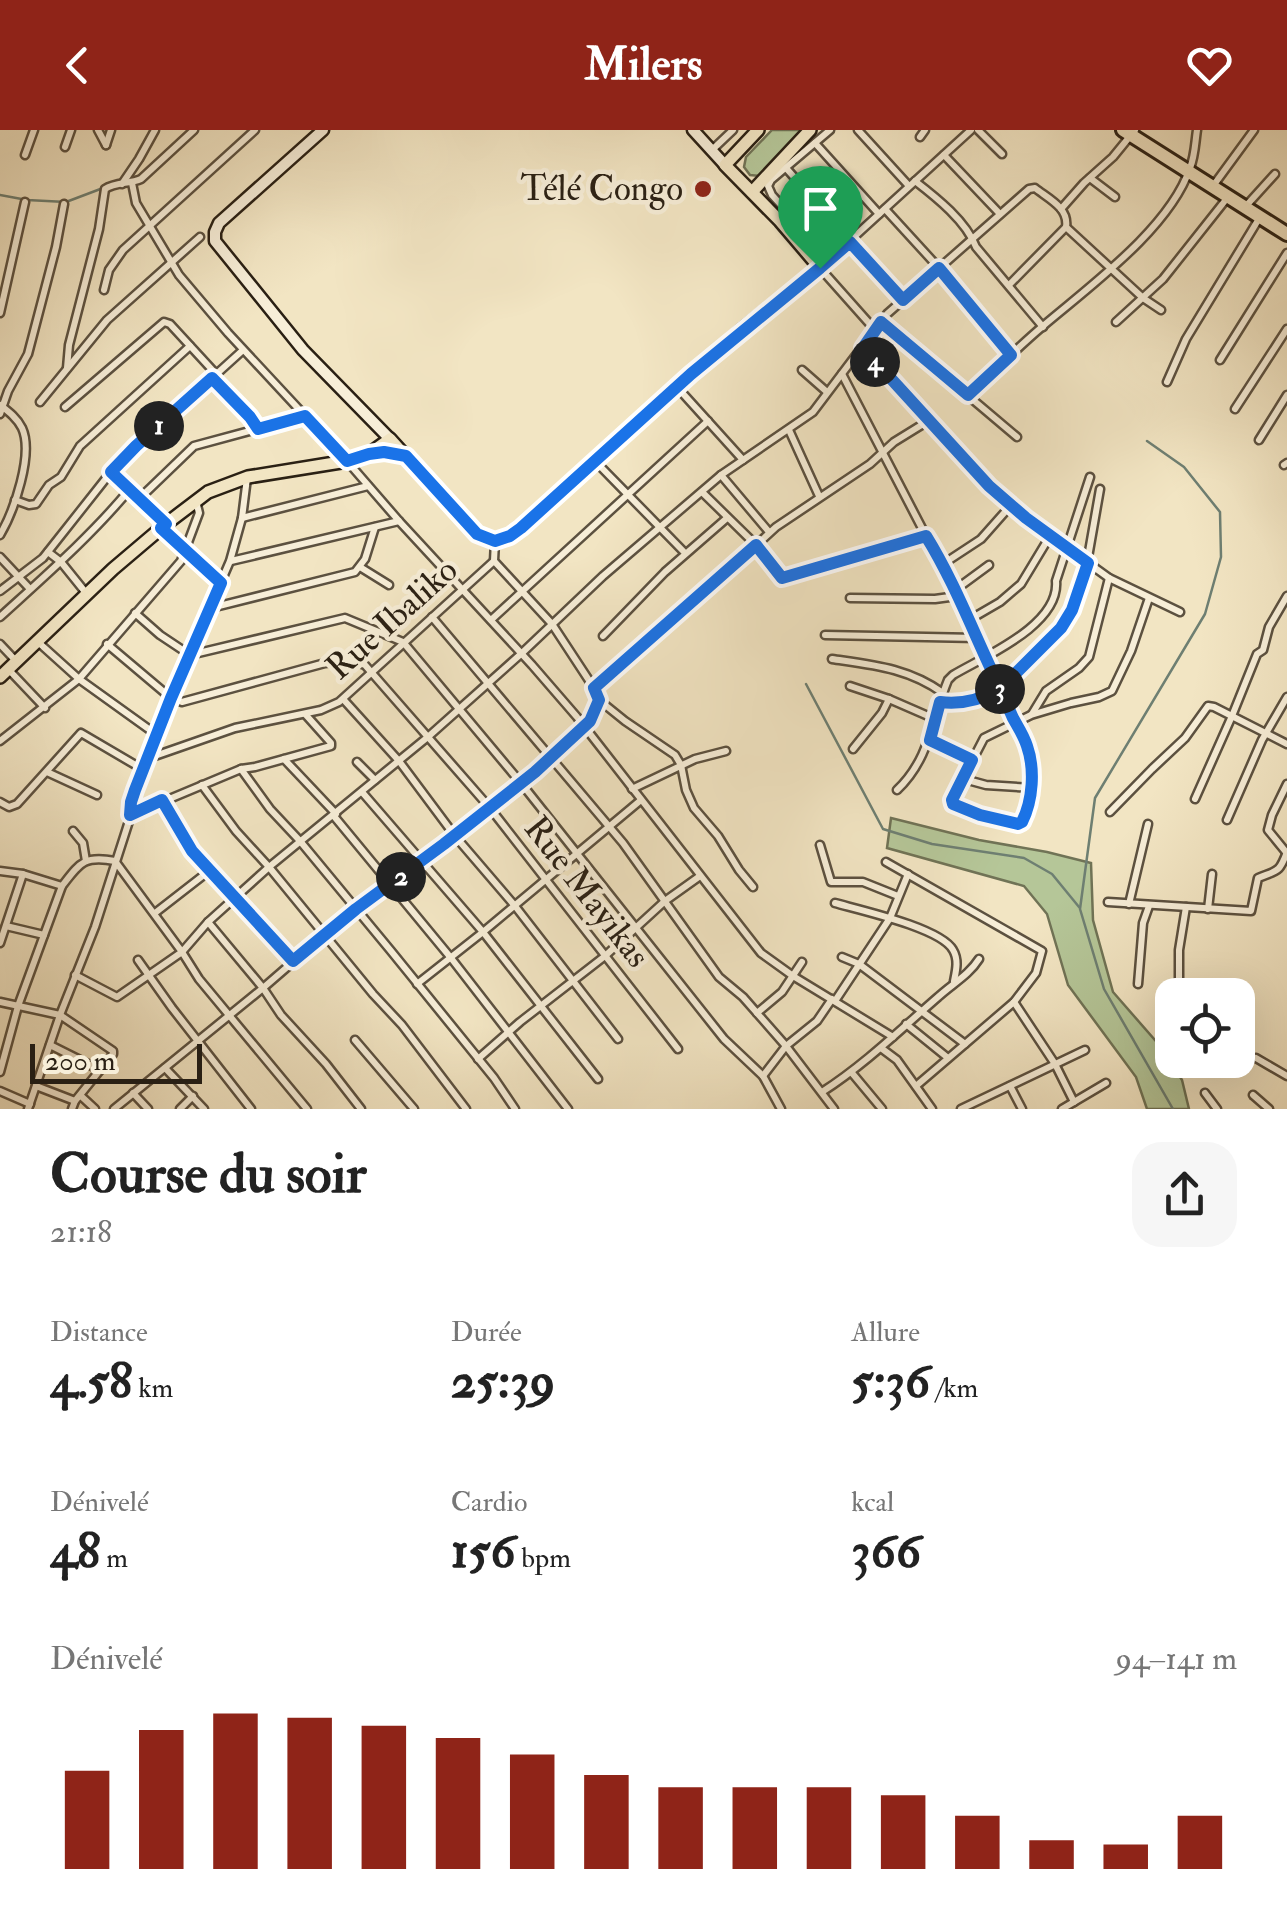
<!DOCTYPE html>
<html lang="fr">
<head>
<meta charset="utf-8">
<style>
  :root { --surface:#fff; --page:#f6f6f6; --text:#222; --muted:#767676; --accent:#8f2418 }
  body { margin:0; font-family:"IM FELL Double Pica",serif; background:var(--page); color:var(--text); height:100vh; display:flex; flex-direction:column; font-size:38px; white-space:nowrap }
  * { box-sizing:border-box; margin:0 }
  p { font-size:32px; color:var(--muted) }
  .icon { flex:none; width:55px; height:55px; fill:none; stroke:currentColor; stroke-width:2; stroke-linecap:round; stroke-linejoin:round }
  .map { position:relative; height:979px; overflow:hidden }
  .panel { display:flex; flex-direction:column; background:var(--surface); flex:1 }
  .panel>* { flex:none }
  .tools { position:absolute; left:1155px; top:848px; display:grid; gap:20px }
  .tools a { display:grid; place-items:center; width:100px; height:100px; border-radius:20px; background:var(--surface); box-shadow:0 10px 40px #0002; font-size:50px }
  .scale { position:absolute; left:30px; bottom:25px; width:172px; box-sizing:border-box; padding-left:10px; border:5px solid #2a2014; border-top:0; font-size:28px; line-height:35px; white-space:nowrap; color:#2a2014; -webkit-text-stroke:8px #f7eed8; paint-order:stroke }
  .pin { position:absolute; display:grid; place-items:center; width:85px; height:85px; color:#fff; margin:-102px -42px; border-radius:50% 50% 50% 0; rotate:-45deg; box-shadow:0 0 10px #0007 }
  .pin .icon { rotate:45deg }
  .km { position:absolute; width:50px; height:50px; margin:-25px; border-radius:50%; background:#222; color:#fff; font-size:28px; line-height:50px; text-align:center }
  .round { display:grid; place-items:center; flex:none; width:105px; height:105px; border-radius:30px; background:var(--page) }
  .summary { display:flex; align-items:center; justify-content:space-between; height:170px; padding:0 50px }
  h1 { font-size:55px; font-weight:800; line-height:75px }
  .figures { display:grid; grid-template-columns:repeat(3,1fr); gap:15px; height:170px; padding:10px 50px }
  .figures div { display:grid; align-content:center }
  .figures b { font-size:50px; font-weight:800 }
  .figures small { font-size:28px; font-weight:400 }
  .figures p { font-size:28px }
  .chart { height:280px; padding:20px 50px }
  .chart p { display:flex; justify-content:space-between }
  .chart svg { width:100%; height:180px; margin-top:10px; stroke:var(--accent); stroke-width:6 }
  header { display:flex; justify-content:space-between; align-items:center; height:130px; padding:0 50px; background:var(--accent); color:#fff; font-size:45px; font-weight:800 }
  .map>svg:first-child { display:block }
  .green { fill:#b5c698; stroke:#707356; stroke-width:2.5 }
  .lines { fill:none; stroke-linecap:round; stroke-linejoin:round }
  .stream { stroke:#6e7f72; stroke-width:2.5 }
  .street-casing { stroke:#5c5140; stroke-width:11 }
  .secondary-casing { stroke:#2a2014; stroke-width:15 }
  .primary-casing { stroke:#2a2014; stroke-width:16 }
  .highway-casing { stroke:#2a2014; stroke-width:18 }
  .street { stroke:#f7eed8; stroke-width:6 }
  .secondary { stroke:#f7eed8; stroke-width:10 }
  .primary { stroke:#f2e5c3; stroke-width:11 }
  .highway { stroke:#f2e5c3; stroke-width:12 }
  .route-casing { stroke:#fff; stroke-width:20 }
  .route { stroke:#1a73e8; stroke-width:12 }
  .poi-dot { fill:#8f2418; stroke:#f7eed8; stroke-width:4 }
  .labels { text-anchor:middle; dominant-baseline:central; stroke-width:9; stroke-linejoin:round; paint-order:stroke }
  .poi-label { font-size:35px; fill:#2a2014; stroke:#f7eed8; text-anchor:end }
  .street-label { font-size:35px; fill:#2a2014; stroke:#f7eed8 }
</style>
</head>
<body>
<header><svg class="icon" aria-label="back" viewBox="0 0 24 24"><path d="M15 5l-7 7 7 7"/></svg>Milers<svg class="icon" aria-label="heart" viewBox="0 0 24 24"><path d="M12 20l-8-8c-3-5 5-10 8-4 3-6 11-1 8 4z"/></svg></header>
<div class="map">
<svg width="1287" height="979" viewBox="0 0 1287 979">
  <rect width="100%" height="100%" fill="#f2e5c3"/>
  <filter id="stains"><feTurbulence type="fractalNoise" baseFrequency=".002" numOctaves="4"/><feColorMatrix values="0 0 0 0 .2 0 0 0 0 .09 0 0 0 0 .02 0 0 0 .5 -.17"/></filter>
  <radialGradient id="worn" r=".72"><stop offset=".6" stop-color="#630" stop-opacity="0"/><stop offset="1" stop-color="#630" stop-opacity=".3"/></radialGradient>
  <g class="green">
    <path d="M772 0H804L760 46 750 45 744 37 746 27Z"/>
    <path d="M891 688 979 710 1047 722 1091 733 1093 790 1113 862 1161 917 1182 950 1189 979H1147L1136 947 1068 855 1047 784 1024 756 887 718Z"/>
  </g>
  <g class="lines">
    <g class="stream">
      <path d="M0 65 27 70 66 72 103 58"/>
      <path d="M1147 311 1184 337 1220 382 1221 427 1205 484 1095 668 1080 779 1104 859 1173 979"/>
      <path d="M806 554 883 699 932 714 1024 728 1052 744 1079 777"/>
    </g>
    <defs>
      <g id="street">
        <path d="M98 0 106 15"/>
        <path d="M830 0 771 50 768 56 772 65 830 129"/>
        <path d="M858 0 909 56"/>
        <path d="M978 0 1002 24"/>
        <path d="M920 7 925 0"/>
        <path d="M815 13 879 84"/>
        <path d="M106 15 111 0"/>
        <path d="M65 17 71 0"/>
        <path d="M712 20 733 0"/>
        <path d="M25 25 34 0"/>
        <path d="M944 25 1000 84"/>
        <path d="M786 38 903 170"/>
        <path d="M1090 48 1115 67"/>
        <path d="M915 51C937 68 966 91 976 117L1043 197"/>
        <path d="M132 53 136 73 179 145 228 203 347 331 399 391 532 535 577 587 761 823 793 846 893 907"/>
        <path d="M122 54 139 29 155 0"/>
        <path d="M1213 56 1254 0"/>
        <path d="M1246 76 1275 44"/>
        <path d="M885 79 939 138 1011 225"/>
        <path d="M1061 79 1084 53 1113 27 1135 0"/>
        <path d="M1066 97 1143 168 1161 180"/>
        <path d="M104 160 109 140 123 120 255 0"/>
        <path d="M0 183 25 72"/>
        <path d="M881 192 1017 307"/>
        <path d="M1116 192 1163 149 1228 67"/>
        <path d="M876 201 820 138 971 0"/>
        <path d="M863 218 960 326 989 355 1026 388 1109 448 1180 482"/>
        <path d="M1220 230 1287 123"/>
        <path d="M67 238 69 215 99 99 105 59C115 52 130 54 141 49L194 0"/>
        <path d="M802 240 827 262"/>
        <path d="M842 244 926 406 943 434 1015 592C1032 623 1039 659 1022 691L1018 694 979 685 953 674 952 670 984 608 1031 585 1071 573 1099 567 1112 561 1131 521 1149 468"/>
        <path d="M212 249 250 287 258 299"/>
        <path d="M1167 252 1186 209 1260 87"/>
        <path d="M677 257 743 330"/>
        <path d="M969 265C993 242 1017 218 1043 196 1090 156 1170 98 1190 38 1195 26 1195 13 1197 0"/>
        <path d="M40 272 107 190 200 107"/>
        <path d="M65 277 164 192 170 194 216 244"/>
        <path d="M1235 279 1287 199"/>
        <path d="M0 284 8 261 28 224 56 117 64 74"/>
        <path d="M789 300 819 366"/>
        <path d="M1259 310 1287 265"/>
        <path d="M595 331 685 423"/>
        <path d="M1284 335 1287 333"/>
        <path d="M111 342 165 393"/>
        <path d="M721 345 769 402"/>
        <path d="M702 362 756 415 782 448 926 406"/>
        <path d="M140 368 194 316 305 286"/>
        <path d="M15 370 29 375 36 374 49 355 61 347 80 316 190 216"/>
        <path d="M242 388 368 356"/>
        <path d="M162 399 221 453"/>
        <path d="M0 405C14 381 34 324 22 298 17 288 9 282 0 275"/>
        <path d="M495 411 494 431 552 494 594 558 599 570 625 591 675 625 681 635 686 660 694 678 718 706 739 740 753 757"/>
        <path d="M48 422 61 432 86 463"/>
        <path d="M0 427 30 459"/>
        <path d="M231 431 399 391"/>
        <path d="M943 434 981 409 1012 374"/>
        <path d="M360 437 389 455"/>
        <path d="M955 460 989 435"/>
        <path d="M0 461 43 428 111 342 136 317 243 220"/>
        <path d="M850 468 935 469 957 466"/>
        <path d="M211 478 355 442 365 429 375 397"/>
        <path d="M135 483 160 505 190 525 345 488 403 512 521 653 724 909 763 946 781 979"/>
        <path d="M0 487C45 446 91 406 130 359"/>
        <path d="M432 487 623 713 719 847 743 867 786 916 834 979"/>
        <path d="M491 490 708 291"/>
        <path d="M969 490 1000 472 1021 454 1050 406"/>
        <path d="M825 505 977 508"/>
        <path d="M603 506 665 442 727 388"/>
        <path d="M38 512 79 549 157 605"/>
        <path d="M0 514 16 531"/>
        <path d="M107 514 171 568 182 572 325 533 350 530 365 535 490 678 678 919"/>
        <path d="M832 529C873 535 908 538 943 563"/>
        <path d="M9 540 45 578"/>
        <path d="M850 556 889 569 935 589"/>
        <path d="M594 558 690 476 776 397 870 334 894 312 928 291"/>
        <path d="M343 569 399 631 455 706 515 776 618 909"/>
        <path d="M941 572C961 575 982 569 1000 559L1061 498 1072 480 1087 433 1100 359"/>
        <path d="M1032 584 1046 561 1079 538 1089 527 1109 448"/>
        <path d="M930 610 972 631"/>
        <path d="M0 611 79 549 181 431 199 383 196 371"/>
        <path d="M853 619 882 583 889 569"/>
        <path d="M149 628 235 598 321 580 339 572 494 431"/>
        <path d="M284 629 336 684"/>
        <path d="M357 632 375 650"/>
        <path d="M241 639 270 679 300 711 391 821 494 948 515 979"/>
        <path d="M47 642 97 665"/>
        <path d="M964 649 986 655 1032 658"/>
        <path d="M202 655 236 701 269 737 373 864 402 895 466 979"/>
        <path d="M632 659 695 629 726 621"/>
        <path d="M897 660C930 629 932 589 948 550L953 545C985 526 1060 495 1056 451L1090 347"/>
        <path d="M362 662 483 802 598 949"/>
        <path d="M1195 669 1232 586 1257 524 1263 520 1269 497 1287 466"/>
        <path d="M162 670 193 721 293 831"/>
        <path d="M0 672 9 677 17 674 81 603 144 640"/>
        <path d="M1110 682 1152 639 1185 608 1208 576 1214 577 1287 614"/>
        <path d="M131 685 241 639 255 637 331 616V613L306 585"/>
        <path d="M333 685 451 828 568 979"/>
        <path d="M1227 690 1262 610 1287 567"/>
        <path d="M73 701 83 713 86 731"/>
        <path d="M820 715 831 752H863L898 766"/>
        <path d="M1286 722 1268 700 1272 685 1287 654"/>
        <path d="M886 732 1042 821 1036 843 1014 872 916 956"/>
        <path d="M0 741 23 744 62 756"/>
        <path d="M1108 772 1251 781 1258 748C1278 740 1279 743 1287 722"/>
        <path d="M835 773C860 780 941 798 953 820 959 830 956 841 954 851"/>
        <path d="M1129 774 1148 694"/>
        <path d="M1208 779 1212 744"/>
        <path d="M155 783 209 741"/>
        <path d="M208 792 263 858 281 885 326 934 361 979"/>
        <path d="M6 796 44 805"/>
        <path d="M0 813 23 744"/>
        <path d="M842 827 859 834 965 914"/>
        <path d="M138 830 172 878 251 979"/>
        <path d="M75 845 117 867 182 822 208 792 269 737 429 606 522 523 603 446 721 345 813 282 887 184 1029 59 1035 58C1049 69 1069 78 1066 97L1009 155"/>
        <path d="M417 854 483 802 641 670"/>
        <path d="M1138 854 1143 793 1149 776"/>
        <path d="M1179 865V820L1186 777"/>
        <path d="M835 871 890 788 908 744"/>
        <path d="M0 872 60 885 113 921V924L75 971 72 979"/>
        <path d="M1014 872 1055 934 1074 972"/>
        <path d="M757 883 782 862 802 832"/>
        <path d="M906 894 948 928"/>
        <path d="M355 910 414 979"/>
        <path d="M50 915 100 940"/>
        <path d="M881 918 897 930 932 979"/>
        <path d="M1256 928 1287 946"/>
        <path d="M478 929 520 892 605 826 665 771 700 746"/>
        <path d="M165 938 204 979"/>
        <path d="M0 942 18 876 62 756C80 733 84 725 115 731L182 822 199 849 307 979"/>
        <path d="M852 943 882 979"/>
        <path d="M763 946 786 916 817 891 832 869"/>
        <path d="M36 956 75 971"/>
        <path d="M1010 956 1022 979"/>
        <path d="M0 961 30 974"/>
        <path d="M822 962C864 935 900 900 938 867 952 854 969 845 979 829"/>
        <path d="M133 963 148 979"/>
        <path d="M1205 963 1217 979"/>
        <path d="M1253 965 1269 979"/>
        <path d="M81 966 95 979"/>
        <path d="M28 979 60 885 95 797 131 685 135 660 171 568 230 431 242 388 247 348"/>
        <path d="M114 979 263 858 323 806 455 706 535 642 590 591 599 570"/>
        <path d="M180 979 193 966"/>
        <path d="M961 979 1085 920"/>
        <path d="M1062 979 1106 953"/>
      </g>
      <g id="secondary">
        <path d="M323 0 219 93 215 102V111L303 220 390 309"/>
        <path d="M693 0 725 35"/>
      </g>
      <g id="primary">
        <path d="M752 62 810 0"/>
        <path d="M369 324 390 309 472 400C490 416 503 411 521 397L744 198 820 138 780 91 725 35 758 0"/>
        <path d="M0 547 113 439 166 394 208 362 248 347 347 331 374 323"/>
      </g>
      <path id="highway" d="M1123 0 1287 104"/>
    </defs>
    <use href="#street" class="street-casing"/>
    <use href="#secondary" class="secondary-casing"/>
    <use href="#primary" class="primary-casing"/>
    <use href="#highway" class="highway-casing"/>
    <use href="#street" class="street"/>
    <use href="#secondary" class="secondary"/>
    <use href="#primary" class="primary"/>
    <use href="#highway" class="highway"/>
  </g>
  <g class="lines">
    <defs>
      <path id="route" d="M820 138 691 244 521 398 510 406 495 411 477 404 406 326 384 322 369 324 347 331 305 286 258 299 250 287 212 248 136 316 111 342 166 394 161 398 221 453 171 568 135 660 131 672 130 685 162 670 192 721 293 831 356 779 444 714 535 642 590 591 599 570 594 558 756 415 782 448 926 406C952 448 970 494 991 539 998 555 1006 572 1013 588 1018 597 1024 606 1027 616 1035 639 1033 670 1022 692L1018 694 980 685 953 674 952 670 972 630 930 610 940 572C962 575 982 569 1000 559L1061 498 1072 480 1088 433 1026 388 989 356 863 218 881 192 968 265 1011 225 939 138 903 170 850 112 820 138"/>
    </defs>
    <use href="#route" class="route-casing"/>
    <use href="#route" class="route"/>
  </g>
  <circle class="poi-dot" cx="703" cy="59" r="10"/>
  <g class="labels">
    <g class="poi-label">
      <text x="683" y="59">Télé Congo</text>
    </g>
    <g class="street-label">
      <text transform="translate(392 489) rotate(-42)">Rue Ibaliko</text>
      <text transform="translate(587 762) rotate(52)">Rue Mayikas</text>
    </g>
  </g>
  <rect width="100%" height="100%" filter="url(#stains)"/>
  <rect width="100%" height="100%" fill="url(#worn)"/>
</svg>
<div class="tools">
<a><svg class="icon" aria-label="locate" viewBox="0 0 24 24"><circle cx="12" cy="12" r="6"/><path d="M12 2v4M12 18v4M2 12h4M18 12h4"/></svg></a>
</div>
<div class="scale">200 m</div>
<div class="pin" style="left:820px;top:138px;background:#1e9e55"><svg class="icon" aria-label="arrive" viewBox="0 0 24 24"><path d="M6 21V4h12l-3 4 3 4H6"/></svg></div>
<b class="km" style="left:159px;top:296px">1</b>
<b class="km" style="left:401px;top:747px">2</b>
<b class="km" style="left:1000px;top:559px">3</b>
<b class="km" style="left:875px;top:232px">4</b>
</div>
<section class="panel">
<div class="summary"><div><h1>Course du soir</h1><p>21:18</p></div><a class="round"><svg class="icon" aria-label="share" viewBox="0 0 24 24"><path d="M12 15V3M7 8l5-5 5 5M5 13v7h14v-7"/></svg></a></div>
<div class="figures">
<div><p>Distance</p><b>4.58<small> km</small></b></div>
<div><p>Durée</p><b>25:39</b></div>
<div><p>Allure</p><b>5:36<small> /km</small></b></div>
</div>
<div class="figures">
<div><p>Dénivelé</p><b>48<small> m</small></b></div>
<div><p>Cardio</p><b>156<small> bpm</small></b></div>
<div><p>kcal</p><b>366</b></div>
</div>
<div class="chart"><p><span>Dénivelé</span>94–141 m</p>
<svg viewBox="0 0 160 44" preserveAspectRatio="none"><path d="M5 44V20M15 44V10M25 44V6M35 44V7M45 44V9M55 44V12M65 44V16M75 44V21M85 44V24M95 44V24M105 44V24M115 44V26M125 44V31M135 44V37M145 44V38M155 44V31"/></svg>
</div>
</section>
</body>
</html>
